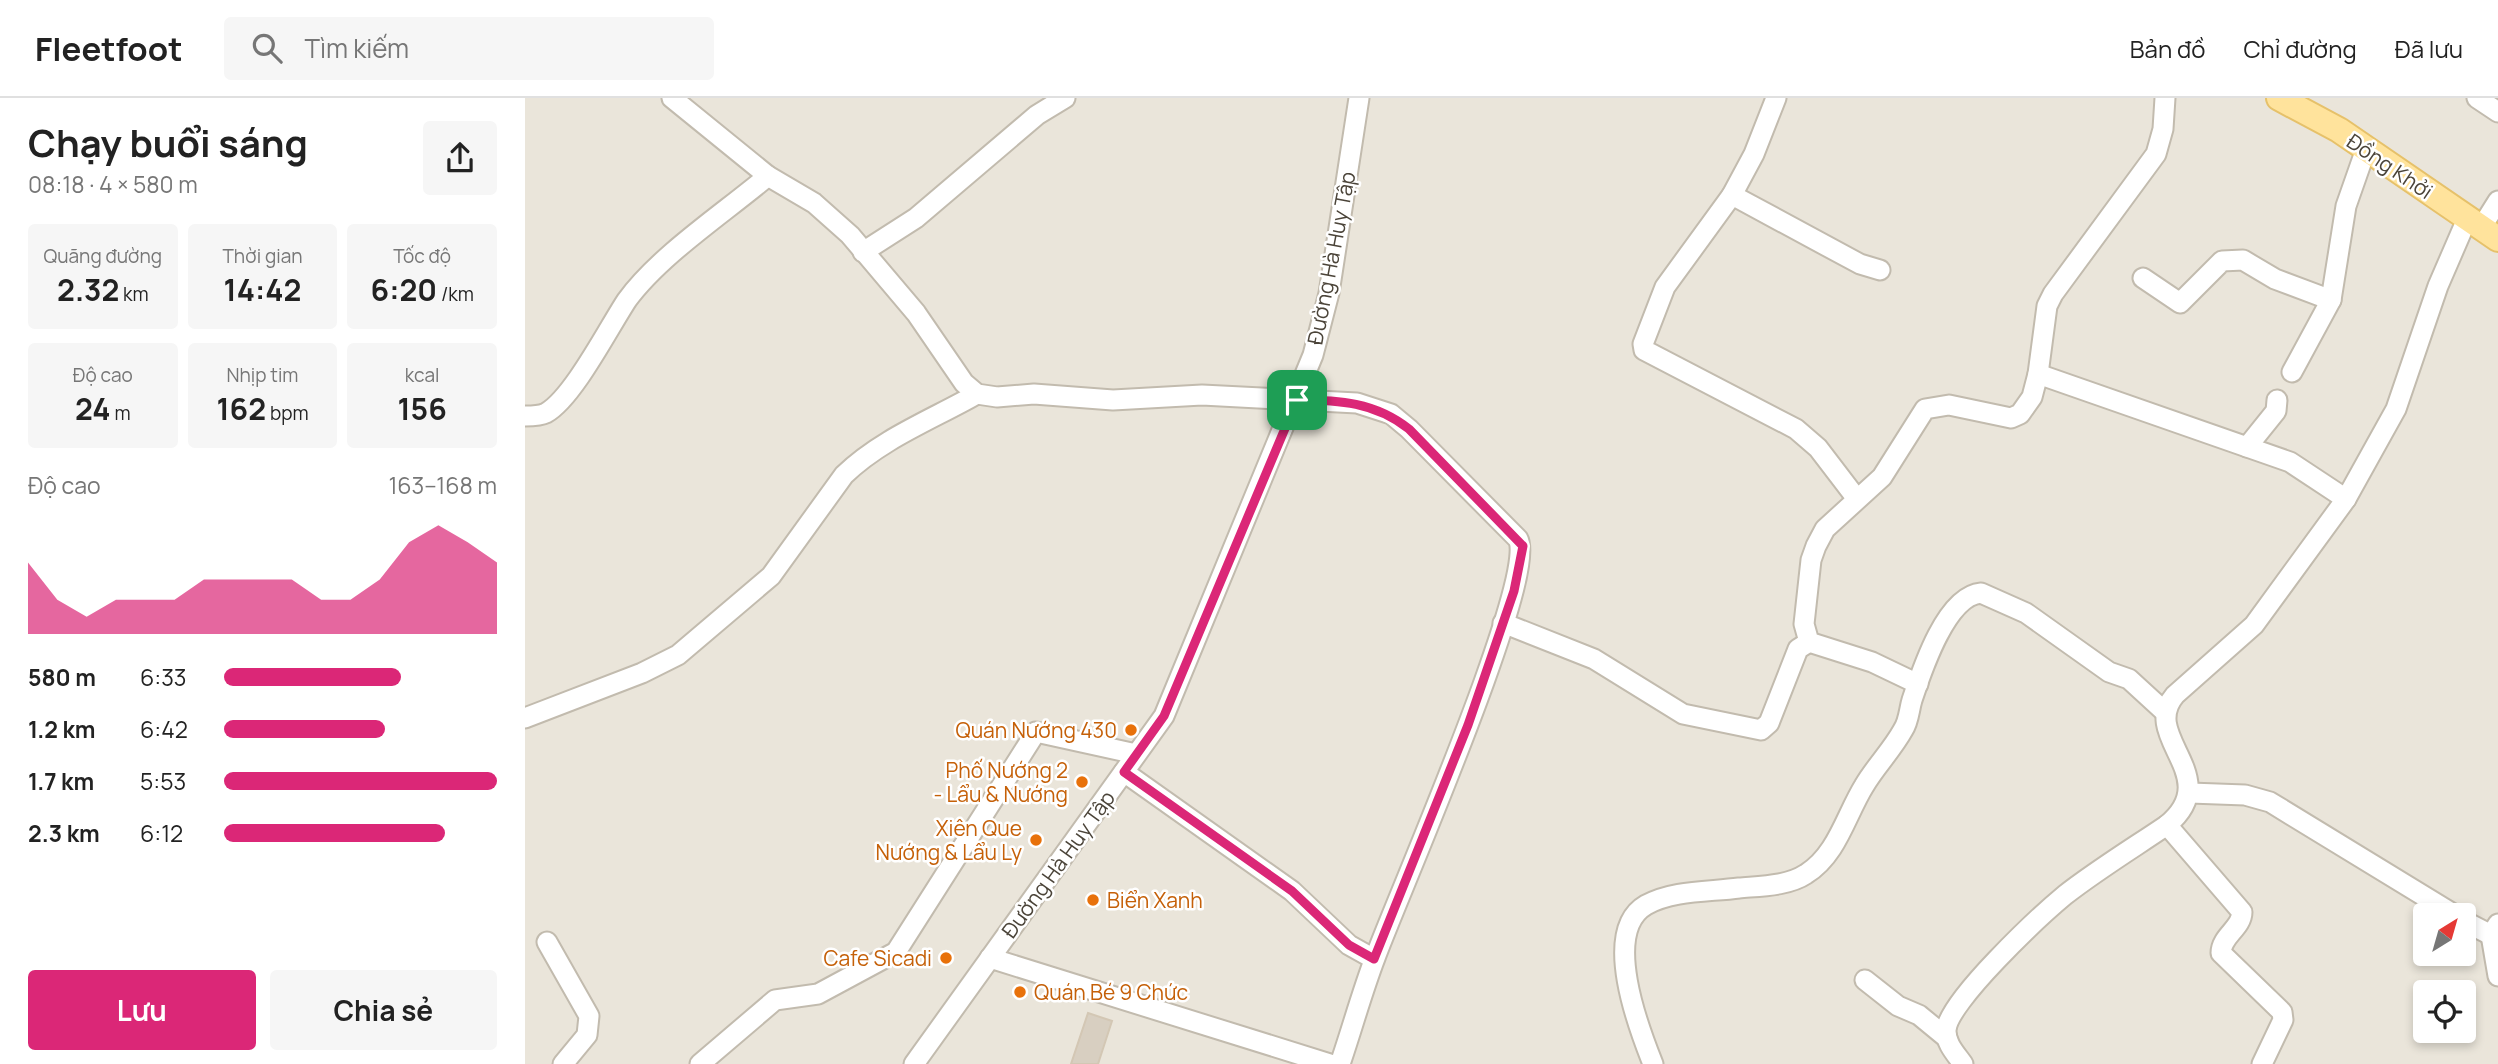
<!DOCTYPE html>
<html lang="vi">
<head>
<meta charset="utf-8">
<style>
  :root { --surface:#fff; --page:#f6f6f6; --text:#222; --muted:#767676; --line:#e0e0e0; --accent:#db2777 }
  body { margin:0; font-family:Manrope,sans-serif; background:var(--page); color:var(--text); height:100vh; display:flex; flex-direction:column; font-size:26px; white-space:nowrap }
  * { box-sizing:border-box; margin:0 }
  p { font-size:23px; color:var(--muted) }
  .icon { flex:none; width:38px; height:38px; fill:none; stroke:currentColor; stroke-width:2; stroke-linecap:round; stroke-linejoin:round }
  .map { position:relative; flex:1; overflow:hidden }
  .sheet { display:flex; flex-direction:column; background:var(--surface); width:525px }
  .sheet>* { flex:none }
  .needle { width:46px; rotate:37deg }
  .fabs { position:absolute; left:1888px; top:805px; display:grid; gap:14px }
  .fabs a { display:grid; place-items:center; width:63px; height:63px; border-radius:7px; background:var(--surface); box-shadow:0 4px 10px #0003; font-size:35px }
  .pin { position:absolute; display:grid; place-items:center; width:60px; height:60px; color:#fff; margin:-30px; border-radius:14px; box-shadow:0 4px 10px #0006 }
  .round { display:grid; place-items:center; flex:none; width:74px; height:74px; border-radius:7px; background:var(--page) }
  .summary { display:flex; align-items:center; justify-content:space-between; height:119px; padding:0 28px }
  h1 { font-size:38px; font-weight:700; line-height:52px }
  .stats { display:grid; grid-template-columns:repeat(3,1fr); gap:10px; height:119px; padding:7px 28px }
  .stats div { display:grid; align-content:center; border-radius:7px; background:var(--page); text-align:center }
  .stats b { font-size:30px; font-weight:700 }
  .stats small { font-size:19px; font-weight:400 }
  .stats p { font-size:19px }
  .chart { height:196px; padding:14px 28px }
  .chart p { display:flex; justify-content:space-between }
  .chart svg { width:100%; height:126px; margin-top:7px; fill:var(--accent); opacity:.7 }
  .primary-button { display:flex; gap:14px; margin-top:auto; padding:14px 28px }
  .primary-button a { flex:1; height:80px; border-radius:7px; background:var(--accent); color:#fff; font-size:28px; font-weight:700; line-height:80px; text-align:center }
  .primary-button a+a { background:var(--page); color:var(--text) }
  ul { padding:0 28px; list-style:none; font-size:23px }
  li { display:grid; grid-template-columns:112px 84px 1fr; align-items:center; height:52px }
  li i { height:18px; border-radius:9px; background:var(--accent) }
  header { display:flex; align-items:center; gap:42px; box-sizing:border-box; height:98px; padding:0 35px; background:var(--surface); border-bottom:2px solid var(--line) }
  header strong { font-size:33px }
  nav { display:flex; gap:38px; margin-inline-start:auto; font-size:24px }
  .search { width:490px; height:63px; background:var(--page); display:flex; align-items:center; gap:18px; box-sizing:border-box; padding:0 24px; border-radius:7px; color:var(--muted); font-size:26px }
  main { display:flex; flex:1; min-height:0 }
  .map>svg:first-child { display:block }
  .residential { fill:#eae5da; fill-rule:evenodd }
  .building { fill:#d8cfc1; stroke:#d3c7b4; stroke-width:2 }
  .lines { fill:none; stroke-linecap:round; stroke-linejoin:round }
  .minor-casing { stroke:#c2bbae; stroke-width:23 }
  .major-casing { stroke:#e6c16a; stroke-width:28 }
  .minor { stroke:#fff; stroke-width:19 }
  .major { stroke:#ffe39c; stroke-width:24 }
  .route-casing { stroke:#fff; stroke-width:14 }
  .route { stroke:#db2777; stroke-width:9 }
  .food-dot { fill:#e8710a; stroke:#fff; stroke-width:2.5 }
  .labels { text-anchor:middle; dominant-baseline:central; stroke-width:5; stroke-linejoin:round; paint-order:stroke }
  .street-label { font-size:21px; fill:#4b4439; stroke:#fff }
  .food-label { font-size:21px; fill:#c56008; stroke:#fff; text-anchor:end }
</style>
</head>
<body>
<header>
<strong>Fleetfoot</strong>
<div class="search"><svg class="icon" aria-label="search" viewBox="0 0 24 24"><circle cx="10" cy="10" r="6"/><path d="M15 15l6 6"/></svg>Tìm kiếm</div>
<nav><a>Bản đồ</a><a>Chỉ đường</a><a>Đã lưu</a></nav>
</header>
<main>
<section class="sheet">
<div class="summary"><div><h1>Chạy buổi sáng</h1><p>08:18 · 4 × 580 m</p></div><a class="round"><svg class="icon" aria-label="share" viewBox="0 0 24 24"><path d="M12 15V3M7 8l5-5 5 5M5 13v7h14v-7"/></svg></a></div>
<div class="stats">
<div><p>Quãng đường</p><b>2.32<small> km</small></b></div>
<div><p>Thời gian</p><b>14:42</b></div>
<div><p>Tốc độ</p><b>6:20<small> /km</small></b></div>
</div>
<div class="stats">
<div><p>Độ cao</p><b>24<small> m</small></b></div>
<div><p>Nhịp tim</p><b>162<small> bpm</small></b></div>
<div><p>kcal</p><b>156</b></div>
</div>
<div class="chart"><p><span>Độ cao</span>163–168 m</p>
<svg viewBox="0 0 160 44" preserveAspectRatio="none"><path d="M0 44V19L10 32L20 38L30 32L40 32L50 32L60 25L70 25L80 25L90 25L100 32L110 32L120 25L130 12L140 6L150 12L160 19V44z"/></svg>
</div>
<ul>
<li><b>580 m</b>6:33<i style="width:65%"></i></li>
<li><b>1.2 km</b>6:42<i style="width:59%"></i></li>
<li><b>1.7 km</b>5:53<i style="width:100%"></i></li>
<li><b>2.3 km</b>6:12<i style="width:81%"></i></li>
</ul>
<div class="primary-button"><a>Lưu</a><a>Chia sẻ</a></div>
</section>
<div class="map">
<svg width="1973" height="966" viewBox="0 0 1973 966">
  <rect width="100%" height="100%" fill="#f6f3ec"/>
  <path class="residential" d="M0 0H1973V966H0ZM1900 817H1939V856H1900ZM1900 894H1939V933H1900Z"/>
  <path class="building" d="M563 915 587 923 573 966H546Z"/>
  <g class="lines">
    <defs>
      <g id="minor">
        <path d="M147 0 243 78 289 105 325 137 391 215 439 285 452 296 472 299 509 296 588 302 677 297 832 305 866 316 884 331 993 441C1014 477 871 802 850 860 837 894 827 931 815 966"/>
        <path d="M1251 0 1229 56 1207 97 1140 189 1118 246 1119 252 1271 331 1293 350 1332 401"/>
        <path d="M1952 0 1973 14"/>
        <path d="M1207 97 1335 166 1355 172"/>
        <path d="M1956 130 1973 103"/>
        <path d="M338 154 391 120 512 17 540 0"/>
        <path d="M1618 180 1655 205 1697 163 1718 162 1750 181 1806 202"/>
        <path d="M1767 274 1806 202 1821 108 1841 51"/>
        <path d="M1513 276 1765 364 1821 401"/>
        <path d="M0 318C6 318 15 318 21 315 48 300 84 229 102 202 135 157 199 115 243 78"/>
        <path d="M1722 349 1751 313 1752 302"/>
        <path d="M978 525 1069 561 1158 616 1236 632 1244 625 1273 551 1284 544"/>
        <path d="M1393 586 1347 564 1284 544 1279 526 1286 462 1291 448 1300 431 1357 379 1400 311 1424 307 1486 320 1495 316 1507 299 1513 276 1522 208 1528 196 1631 56 1638 31 1640 0"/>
        <path d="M0 620 117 575 153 557 246 478 319 377C356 341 408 321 452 296"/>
        <path d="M599 674 767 793 824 847 849 861"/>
        <path d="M1665 695 1720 697 1745 704 1930 817"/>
        <path d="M1642 727 1717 814C1717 830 1696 838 1696 855L1757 914 1758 922 1737 966"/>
        <path d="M1939 823 1966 837 1973 826"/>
        <path d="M1966 837 1973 878"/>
        <path d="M22 844 64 918 62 937 38 966"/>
        <path d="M465 860 805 966"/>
        <path d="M1340 882 1373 908 1394 917 1422 940"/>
        <path d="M175 966 250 902 293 896 371 854 511 634 611 656"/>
        <path d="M389 966 639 618 788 257 804 195 834 0"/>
        <path d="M1128 966C1114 931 1076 833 1121 807 1148 792 1184 794 1214 790 1236 788 1263 788 1281 776 1312 757 1321 717 1339 688 1350 669 1367 652 1378 632 1384 623 1384 612 1387 602 1397 572 1421 498 1456 495L1501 515 1584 574 1604 581 1640 614"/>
        <path d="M1438 966C1431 956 1421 946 1421 933 1421 905 1516 817 1540 797 1572 772 1608 750 1642 727 1701 678 1614 639 1650 597L1729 527 1821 401 1871 311 1913 188 1942 121"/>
      </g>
      <path id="major" d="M1754 0 1814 32 1973 141"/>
    </defs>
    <use href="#minor" class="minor-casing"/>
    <use href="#major" class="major-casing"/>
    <use href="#minor" class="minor"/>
    <use href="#major" class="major"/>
  </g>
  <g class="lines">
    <defs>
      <path id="route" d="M772 302C814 302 850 304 884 331L998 448 989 493 943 627 849 861 824 847 767 793 599 674 639 618Z"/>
    </defs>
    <use href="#route" class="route-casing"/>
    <use href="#route" class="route"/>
  </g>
  <g class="food-dot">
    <circle cx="606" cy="632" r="7"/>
    <circle cx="557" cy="684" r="7"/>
    <circle cx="511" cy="742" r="7"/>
    <circle cx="568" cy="802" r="7"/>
    <circle cx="421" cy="860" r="7"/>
    <circle cx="495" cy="894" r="7"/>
  </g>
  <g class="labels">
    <g class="street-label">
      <text transform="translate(1865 68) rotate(34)">Đồng Khởi</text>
      <text transform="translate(806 160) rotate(-79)">Đường Hà Huy Tập</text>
      <text transform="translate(533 766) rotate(-54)">Đường Hà Huy Tập</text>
    </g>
    <g class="food-label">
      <text x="592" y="632">Quán Nướng 430</text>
      <text x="543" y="672">Phố Nướng 2<tspan x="543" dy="24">- Lẩu &amp; Nướng</tspan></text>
      <text x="497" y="730">Xiên Que<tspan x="497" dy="24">Nướng &amp; Lẩu Ly</tspan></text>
      <text x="582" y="802" text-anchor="start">Biển Xanh</text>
      <text x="407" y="860">Cafe Sicadi</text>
      <text x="509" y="894" text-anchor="start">Quán Bé 9 Chức</text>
    </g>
  </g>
</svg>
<div class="fabs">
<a><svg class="needle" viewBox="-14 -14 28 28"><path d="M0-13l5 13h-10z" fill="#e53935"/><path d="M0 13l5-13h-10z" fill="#767676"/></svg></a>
<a><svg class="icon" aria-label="locate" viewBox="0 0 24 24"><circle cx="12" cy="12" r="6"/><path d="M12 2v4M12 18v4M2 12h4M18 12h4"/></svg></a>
</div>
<div class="pin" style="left:772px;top:302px;background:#1e9e55"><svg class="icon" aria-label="arrive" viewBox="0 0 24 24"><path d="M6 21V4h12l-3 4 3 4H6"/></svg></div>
</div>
</main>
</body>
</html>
